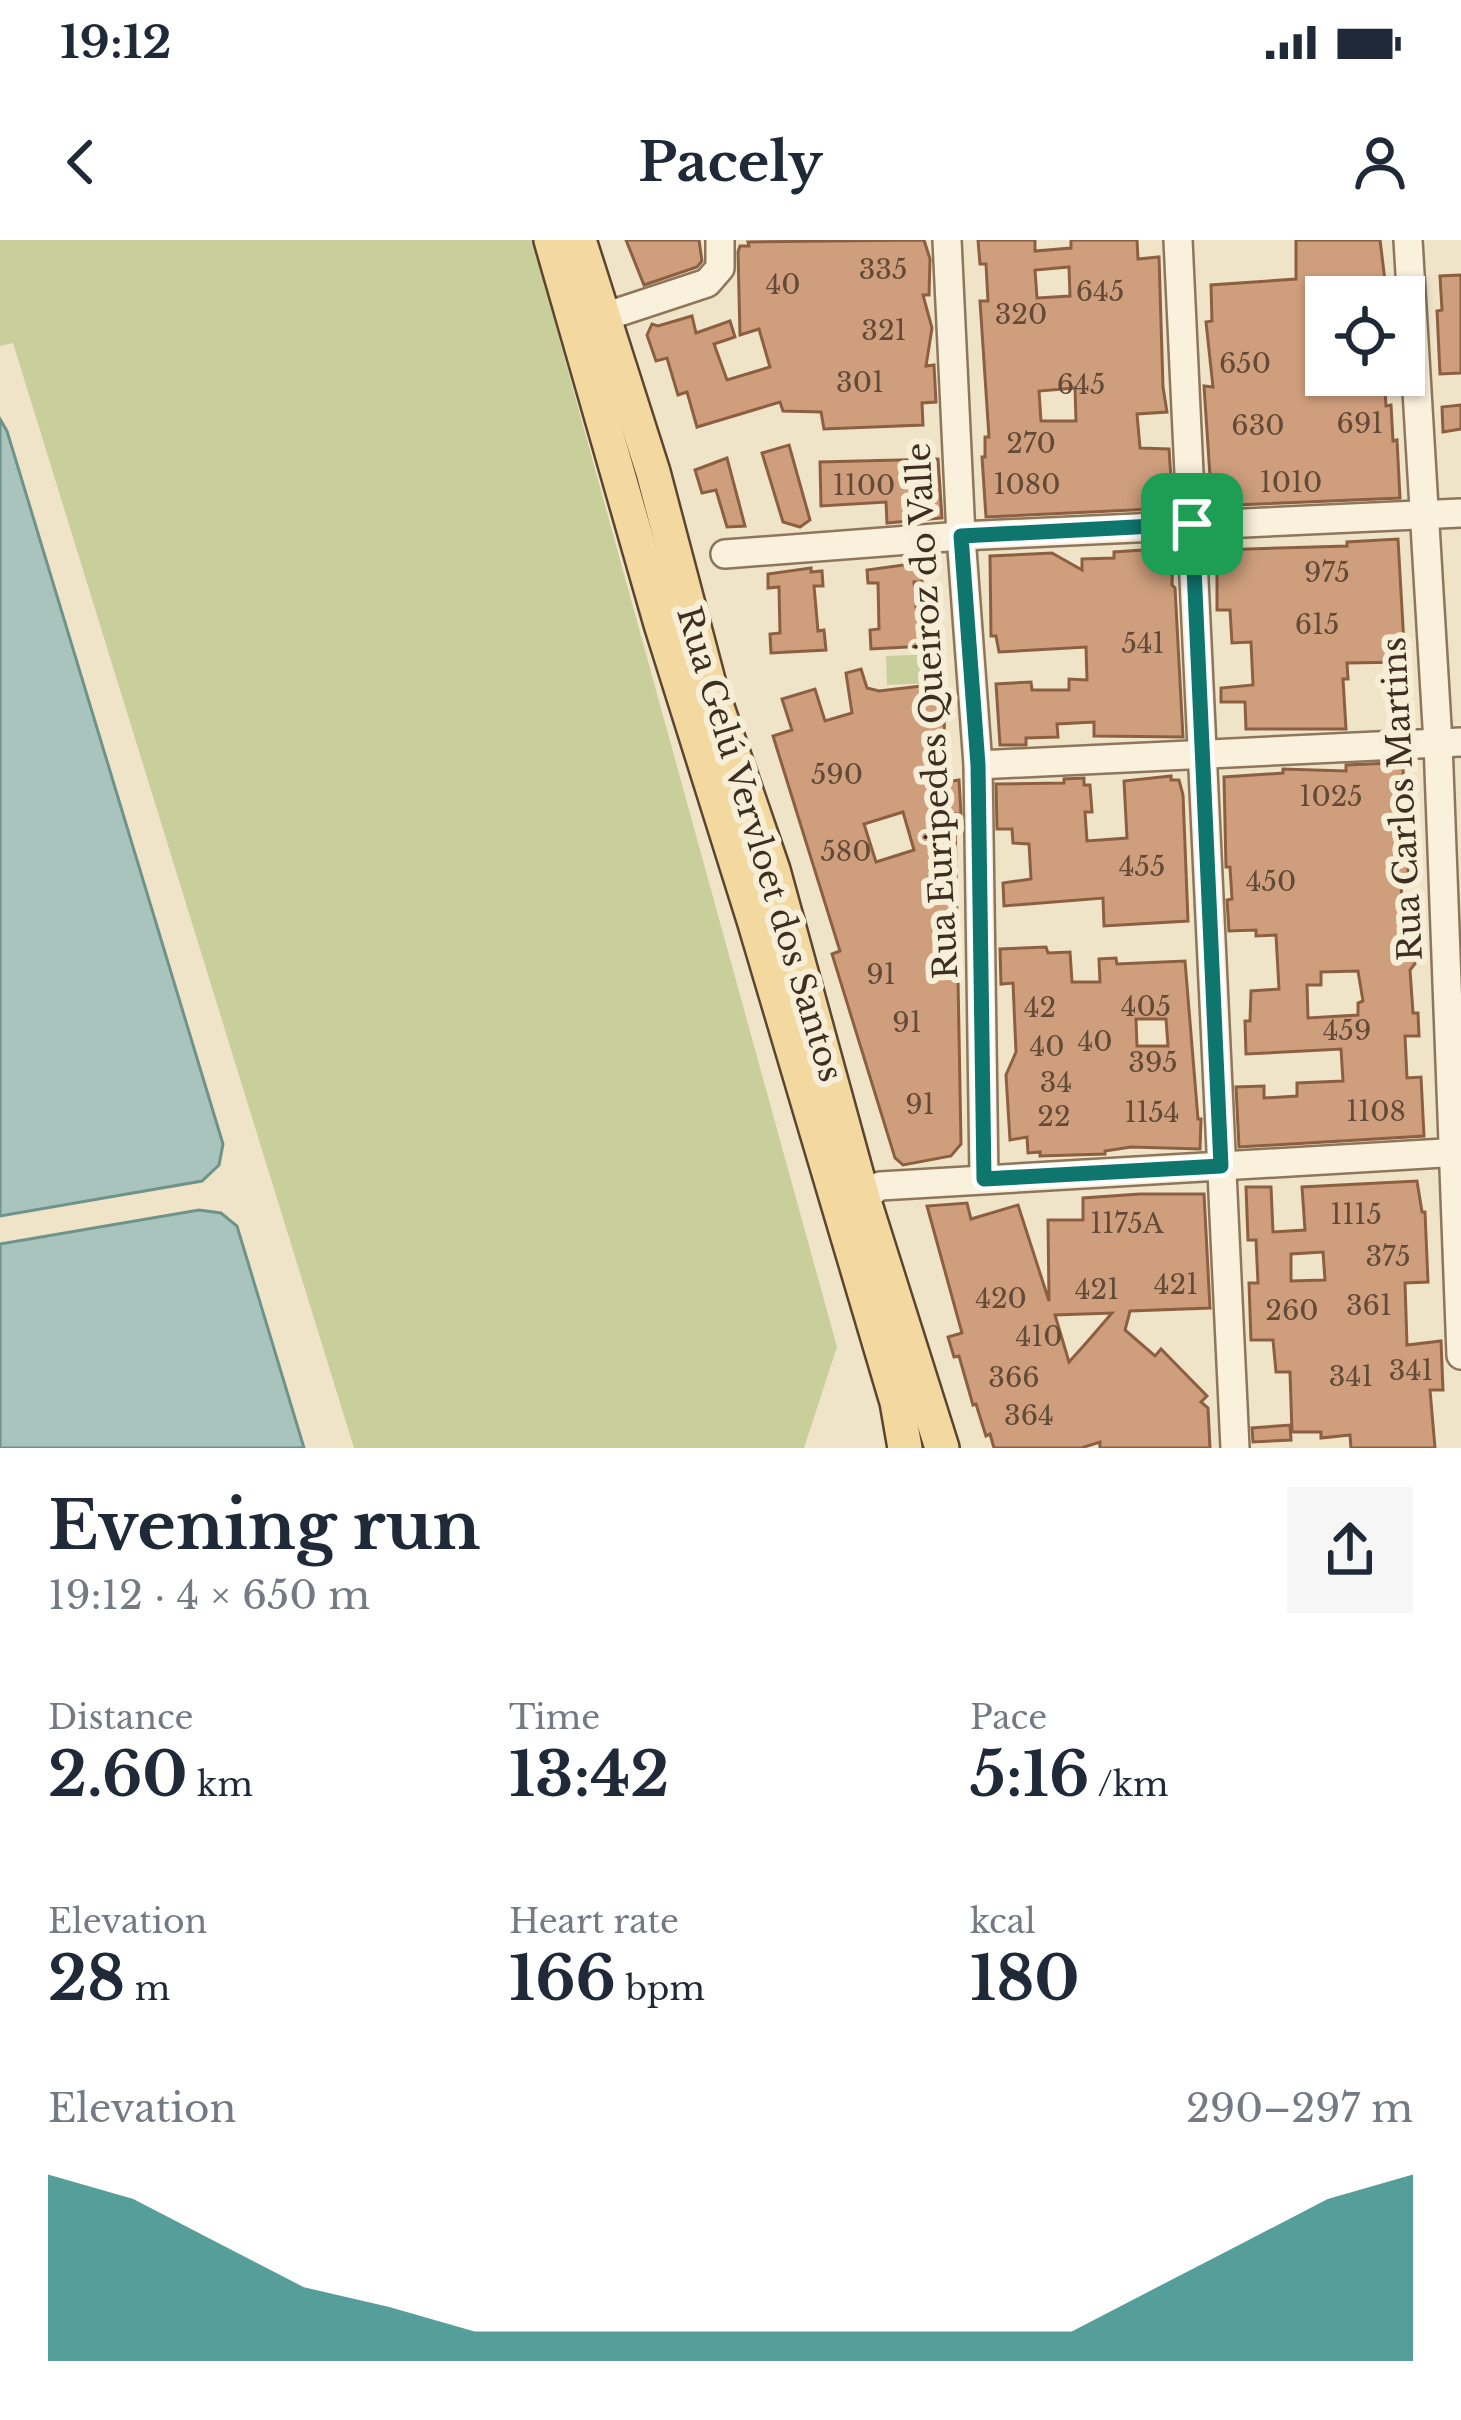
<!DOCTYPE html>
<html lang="en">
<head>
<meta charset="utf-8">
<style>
  :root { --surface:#fff; --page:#f6f6f7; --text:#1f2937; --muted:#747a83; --accent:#0f766e }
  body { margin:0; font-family:"Libre Baskerville",serif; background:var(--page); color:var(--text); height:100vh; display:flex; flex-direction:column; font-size:45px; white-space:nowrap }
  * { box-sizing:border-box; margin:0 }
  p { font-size:39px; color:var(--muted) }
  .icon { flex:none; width:66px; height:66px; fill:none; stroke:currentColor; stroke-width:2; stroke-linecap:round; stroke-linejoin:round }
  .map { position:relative; height:1208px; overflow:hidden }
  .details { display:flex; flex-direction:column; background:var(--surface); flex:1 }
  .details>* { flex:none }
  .tools { position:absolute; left:1305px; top:36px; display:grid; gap:24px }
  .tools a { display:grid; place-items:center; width:120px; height:120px; border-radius:0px; background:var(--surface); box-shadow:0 3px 9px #0004; font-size:60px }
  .pin { position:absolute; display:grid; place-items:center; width:102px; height:102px; color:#fff; margin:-51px; border-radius:24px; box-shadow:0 6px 18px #0006 }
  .round { display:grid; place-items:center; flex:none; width:126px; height:126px; border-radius:0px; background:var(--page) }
  .head { display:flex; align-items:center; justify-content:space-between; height:204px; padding:0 48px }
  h1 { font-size:66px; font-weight:800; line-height:90px }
  .figures { display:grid; grid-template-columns:repeat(3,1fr); gap:18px; height:204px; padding:12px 48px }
  .figures div { display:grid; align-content:center }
  .figures b { font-size:60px; font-weight:800 }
  .figures small { font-size:33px; font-weight:400 }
  .figures p { font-size:33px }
  .chart { height:336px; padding:24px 48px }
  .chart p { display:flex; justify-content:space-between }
  .chart svg { width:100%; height:216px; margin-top:12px; fill:var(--accent); opacity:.7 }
  .status { display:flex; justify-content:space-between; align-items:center; height:84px; padding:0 60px; background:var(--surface); direction:ltr }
  .status svg { height:33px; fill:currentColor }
  header { display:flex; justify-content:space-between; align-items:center; height:156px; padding:0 48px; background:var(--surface); font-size:54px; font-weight:800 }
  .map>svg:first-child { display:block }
  .green { fill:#c9cf9b }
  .water { fill:#a9c4bc; stroke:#6f938a; stroke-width:3 }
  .building { fill:#cf9f7d; stroke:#8d5f41; stroke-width:3; fill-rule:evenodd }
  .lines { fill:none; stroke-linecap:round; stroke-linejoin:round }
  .minor-casing { stroke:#8d765c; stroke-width:32 }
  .major-casing { stroke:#5b4430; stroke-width:38 }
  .minor { stroke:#faf1dc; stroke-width:27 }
  .major { stroke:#f3d9a0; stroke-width:33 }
  .route-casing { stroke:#fff; stroke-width:24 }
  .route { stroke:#0f766e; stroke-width:15 }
  .labels { text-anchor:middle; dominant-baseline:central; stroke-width:12; stroke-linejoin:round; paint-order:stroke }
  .number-label { font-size:27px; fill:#624a37 }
  .street-label { font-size:33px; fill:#3d2e20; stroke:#f7eed8 }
</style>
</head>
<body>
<div class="status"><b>19:12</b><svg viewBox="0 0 49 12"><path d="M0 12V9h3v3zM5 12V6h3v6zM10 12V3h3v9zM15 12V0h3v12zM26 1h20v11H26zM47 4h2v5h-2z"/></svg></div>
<header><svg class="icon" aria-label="back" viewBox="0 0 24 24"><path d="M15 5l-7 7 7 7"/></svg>Pacely<svg class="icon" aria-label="person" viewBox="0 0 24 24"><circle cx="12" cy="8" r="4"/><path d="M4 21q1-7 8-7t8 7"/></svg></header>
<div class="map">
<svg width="1461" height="1208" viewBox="0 0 1461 1208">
  <rect width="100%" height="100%" fill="#f0e4c8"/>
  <g class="green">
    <path d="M0 0H532L837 1107 804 1208H354L13 103 0 106Z"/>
    <path d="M933 414 934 443 887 445 886 416Z"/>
  </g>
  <g class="water">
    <path d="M0 179 7 191 223 904 219 925 202 941 0 976Z"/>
    <path d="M199 970 221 973 237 986 304 1208H0V1004Z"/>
  </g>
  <g class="building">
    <path d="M626 0H699L702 21 697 27 644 45Z"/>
    <path d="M924 0 930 19 929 55H923L932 88 926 126 934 125 936 162 922 163 923 185 824 189 821 172 783 171 780 162 697 187 687 152 678 155 667 118 656 121 647 95 652 84 658 86 692 76 696 93 730 81 735 97 714 104 727 140 770 127 759 89 740 95 738 12 740 6H749L748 2Z"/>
    <path d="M978 0H1035V11L1071 8V0H1137L1138 19 1159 17 1163 147 1167 172 1137 174 1140 208 1169 209 1173 268 986 277 982 217H985V197H989L980 61H988L986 24H980ZM1069 27 1070 56 1037 58 1035 30ZM1075 148 1076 181H1041L1039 151Z"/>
    <path d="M1296 0H1380L1387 57H1326V135H1384L1386 166 1391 165 1393 201 1397 200 1400 258 1212 266 1204 146 1213 147 1206 82 1212 81 1211 45 1296 39Z"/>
    <path d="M1461 35V133L1440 134 1437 71 1442 70 1440 36Z"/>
    <path d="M1461 165V189L1443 192 1442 167Z"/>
    <path d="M789 205 810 280 800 287 783 282 762 213Z"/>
    <path d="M727 218 745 286 727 287 716 250 702 253 695 230Z"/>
    <path d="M938 219 942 278 887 283 886 262 821 266 820 222Z"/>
    <path d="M1398 299 1405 422 1347 423 1348 439H1343L1346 489H1246L1245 462H1221V448L1253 445 1251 402 1232 403 1230 370H1217V310L1347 306V302Z"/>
    <path d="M1173 308 1172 345 1175 348 1183 497 1094 496V482L1057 484 1058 497 1026 498V505H1000L996 444 1031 442 1032 450H1069V439L1087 440 1086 407 999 412 996 396H991L990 316 1052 313 1082 330V319L1114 318V312Z"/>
    <path d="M911 324V328L921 327 922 342H914L918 387 924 386 925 406 871 409 870 390 879 389 878 343H868L867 330Z"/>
    <path d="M811 328V332L822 331 823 346H814L818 391 824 390 826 410 771 413 770 394 780 393 779 347 768 348V334Z"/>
    <path d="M861 429 867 448 879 451 939 444 940 463H944L945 542 959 540 961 574H955L961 904 951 916 903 925 895 918 832 714 840 711 773 496 792 490 782 459 815 449 825 481 852 473 846 433ZM903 572 914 610 876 622 864 584Z"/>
    <path d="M1392 523 1403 527 1404 551H1408V643H1401L1403 680 1415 691 1417 721 1410 730 1413 773H1418L1419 796H1405L1407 838 1421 837 1424 896 1239 907 1236 847 1264 846V858L1297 856V843L1343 841 1341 809 1246 814 1245 781H1250L1251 751 1279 749 1276 695 1256 696V690L1229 691 1227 660 1232 659 1230 627H1226L1224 537 1283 533V529L1346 531V525ZM1358 731 1363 761 1358 763V775L1308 778 1307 745H1321V732Z"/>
    <path d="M1171 536V540H1179L1183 555 1188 681 1104 686 1103 658 1004 666 1003 643 1031 639 1029 604 1013 603 1012 589H997L996 544 1064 543V539L1084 538V545H1090L1092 572H1085L1087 601 1127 598 1124 541Z"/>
    <path d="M1046 707 1048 713 1070 712 1072 742H1100L1099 719 1116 718 1117 724 1185 721 1198 879H1201L1200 909 1131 907 1105 911V914L1040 916V912L1028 913 1027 897 1010 900 1006 835 1016 812 1013 743 1001 744 1000 709ZM1136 779H1166L1168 806H1137Z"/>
    <path d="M1417 941 1422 972H1425L1428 1042 1405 1043 1407 1105 1441 1101 1443 1150H1430L1435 1208H1351L1350 1195 1321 1198V1192H1292L1290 1132H1276L1273 1100H1251L1249 1043H1258L1256 1000H1248L1246 947H1271L1273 992 1305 990 1302 947ZM1323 1012 1325 1040 1291 1041V1014Z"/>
    <path d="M1140 954H1204L1210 1068 1130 1071 1125 1090 1155 1116 1161 1109 1207 1156 1201 1162 1208 1168 1210 1208H1100V1202L1081 1208H994L990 1194 986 1196 976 1164 973 1165 959 1116 954 1117 948 1097 962 1093 927 966 967 963 971 979 1018 965 1049 1061 1048 980H1083V958ZM1112 1073 1087 1102 1069 1122 1055 1075Z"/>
    <path d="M1290 1185 1291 1200 1253 1202 1252 1188Z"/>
  </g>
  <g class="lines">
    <defs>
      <g id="minor">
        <path d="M947 0 961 296 978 525 984 939"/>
        <path d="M1178 0 1235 1208"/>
        <path d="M1408 0 1438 503 1461 1115"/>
        <path d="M604 77 707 43 720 28V0"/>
        <path d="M725 314 961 296 1461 273"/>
        <path d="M978 525 1461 502"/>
        <path d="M863 958 880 946 1461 912"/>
      </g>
      <g id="major">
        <path d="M551 0 661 384 754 680 897 1162 905 1208"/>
        <path d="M579 0 653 232 709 444 773 630 863 958 942 1208"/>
      </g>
    </defs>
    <use href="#minor" class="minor-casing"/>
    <use href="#major" class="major-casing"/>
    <use href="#minor" class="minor"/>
    <use href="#major" class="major"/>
  </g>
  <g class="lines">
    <defs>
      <path id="route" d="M1192 284 1221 926 984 939 978 525 961 296Z"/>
    </defs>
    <use href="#route" class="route-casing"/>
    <use href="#route" class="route"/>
  </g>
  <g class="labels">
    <g class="number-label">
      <text x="883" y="29">335</text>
      <text x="783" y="44">40</text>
      <text x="1100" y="51">645</text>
      <text x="1021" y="74">320</text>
      <text x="884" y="90">321</text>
      <text x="1245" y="123">650</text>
      <text x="860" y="142">301</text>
      <text x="1081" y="144">645</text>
      <text x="1360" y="183">691</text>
      <text x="1258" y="185">630</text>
      <text x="1031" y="203">270</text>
      <text x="1291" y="242">1010</text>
      <text x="1027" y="244">1080</text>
      <text x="864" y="245">1100</text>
      <text x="1327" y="332">975</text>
      <text x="1317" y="384">615</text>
      <text x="1143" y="403">541</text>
      <text x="837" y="534">590</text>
      <text x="1331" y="556">1025</text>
      <text x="846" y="611">580</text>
      <text x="1142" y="626">455</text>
      <text x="1271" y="641">450</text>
      <text x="881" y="734">91</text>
      <text x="1146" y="766">405</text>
      <text x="1040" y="767">42</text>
      <text x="907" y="782">91</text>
      <text x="1347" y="790">459</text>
      <text x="1095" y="801">40</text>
      <text x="1047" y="806">40</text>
      <text x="1153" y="822">395</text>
      <text x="1056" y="842">34</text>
      <text x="920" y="864">91</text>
      <text x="1376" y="871">1108</text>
      <text x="1152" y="872">1154</text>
      <text x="1054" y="876">22</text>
      <text x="1356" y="974">1115</text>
      <text x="1127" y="983">1175A</text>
      <text x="1388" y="1016">375</text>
      <text x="1176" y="1044">421</text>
      <text x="1097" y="1049">421</text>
      <text x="1001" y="1058">420</text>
      <text x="1369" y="1065">361</text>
      <text x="1292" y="1070">260</text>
      <text x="1039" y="1096">410</text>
      <text x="1411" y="1130">341</text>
      <text x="1351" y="1136">341</text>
      <text x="1014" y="1137">366</text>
      <text x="1029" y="1175">364</text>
    </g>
    <g class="street-label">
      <text transform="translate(932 471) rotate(-93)">Rua Euripedes Queiroz do Valle</text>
      <text transform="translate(1402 559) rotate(-93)">Rua Carlos Martins</text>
      <text transform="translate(760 604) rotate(73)">Rua Gelú Vervloet dos Santos</text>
    </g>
  </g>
</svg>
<div class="tools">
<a><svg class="icon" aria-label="locate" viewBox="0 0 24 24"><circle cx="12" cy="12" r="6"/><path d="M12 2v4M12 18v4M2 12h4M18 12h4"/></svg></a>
</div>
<div class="pin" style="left:1192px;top:284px;background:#1e9e55"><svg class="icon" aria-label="arrive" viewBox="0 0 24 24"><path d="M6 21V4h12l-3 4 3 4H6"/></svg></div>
</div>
<section class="details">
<div class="head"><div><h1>Evening run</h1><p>19:12 · 4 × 650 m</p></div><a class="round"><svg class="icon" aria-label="share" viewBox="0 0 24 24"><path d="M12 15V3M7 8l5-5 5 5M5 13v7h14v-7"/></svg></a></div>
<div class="figures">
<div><p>Distance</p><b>2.60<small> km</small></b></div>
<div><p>Time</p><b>13:42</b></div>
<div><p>Pace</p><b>5:16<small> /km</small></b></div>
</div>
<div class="figures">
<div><p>Elevation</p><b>28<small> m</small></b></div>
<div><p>Heart rate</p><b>166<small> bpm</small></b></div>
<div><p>kcal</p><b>180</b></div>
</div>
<div class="chart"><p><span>Elevation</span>290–297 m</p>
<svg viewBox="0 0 160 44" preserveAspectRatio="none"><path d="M0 44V6L10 11L20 20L30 29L40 33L50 38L60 38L70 38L80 38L90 38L100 38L110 38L120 38L130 29L140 20L150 11L160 6V44z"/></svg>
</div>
</section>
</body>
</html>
